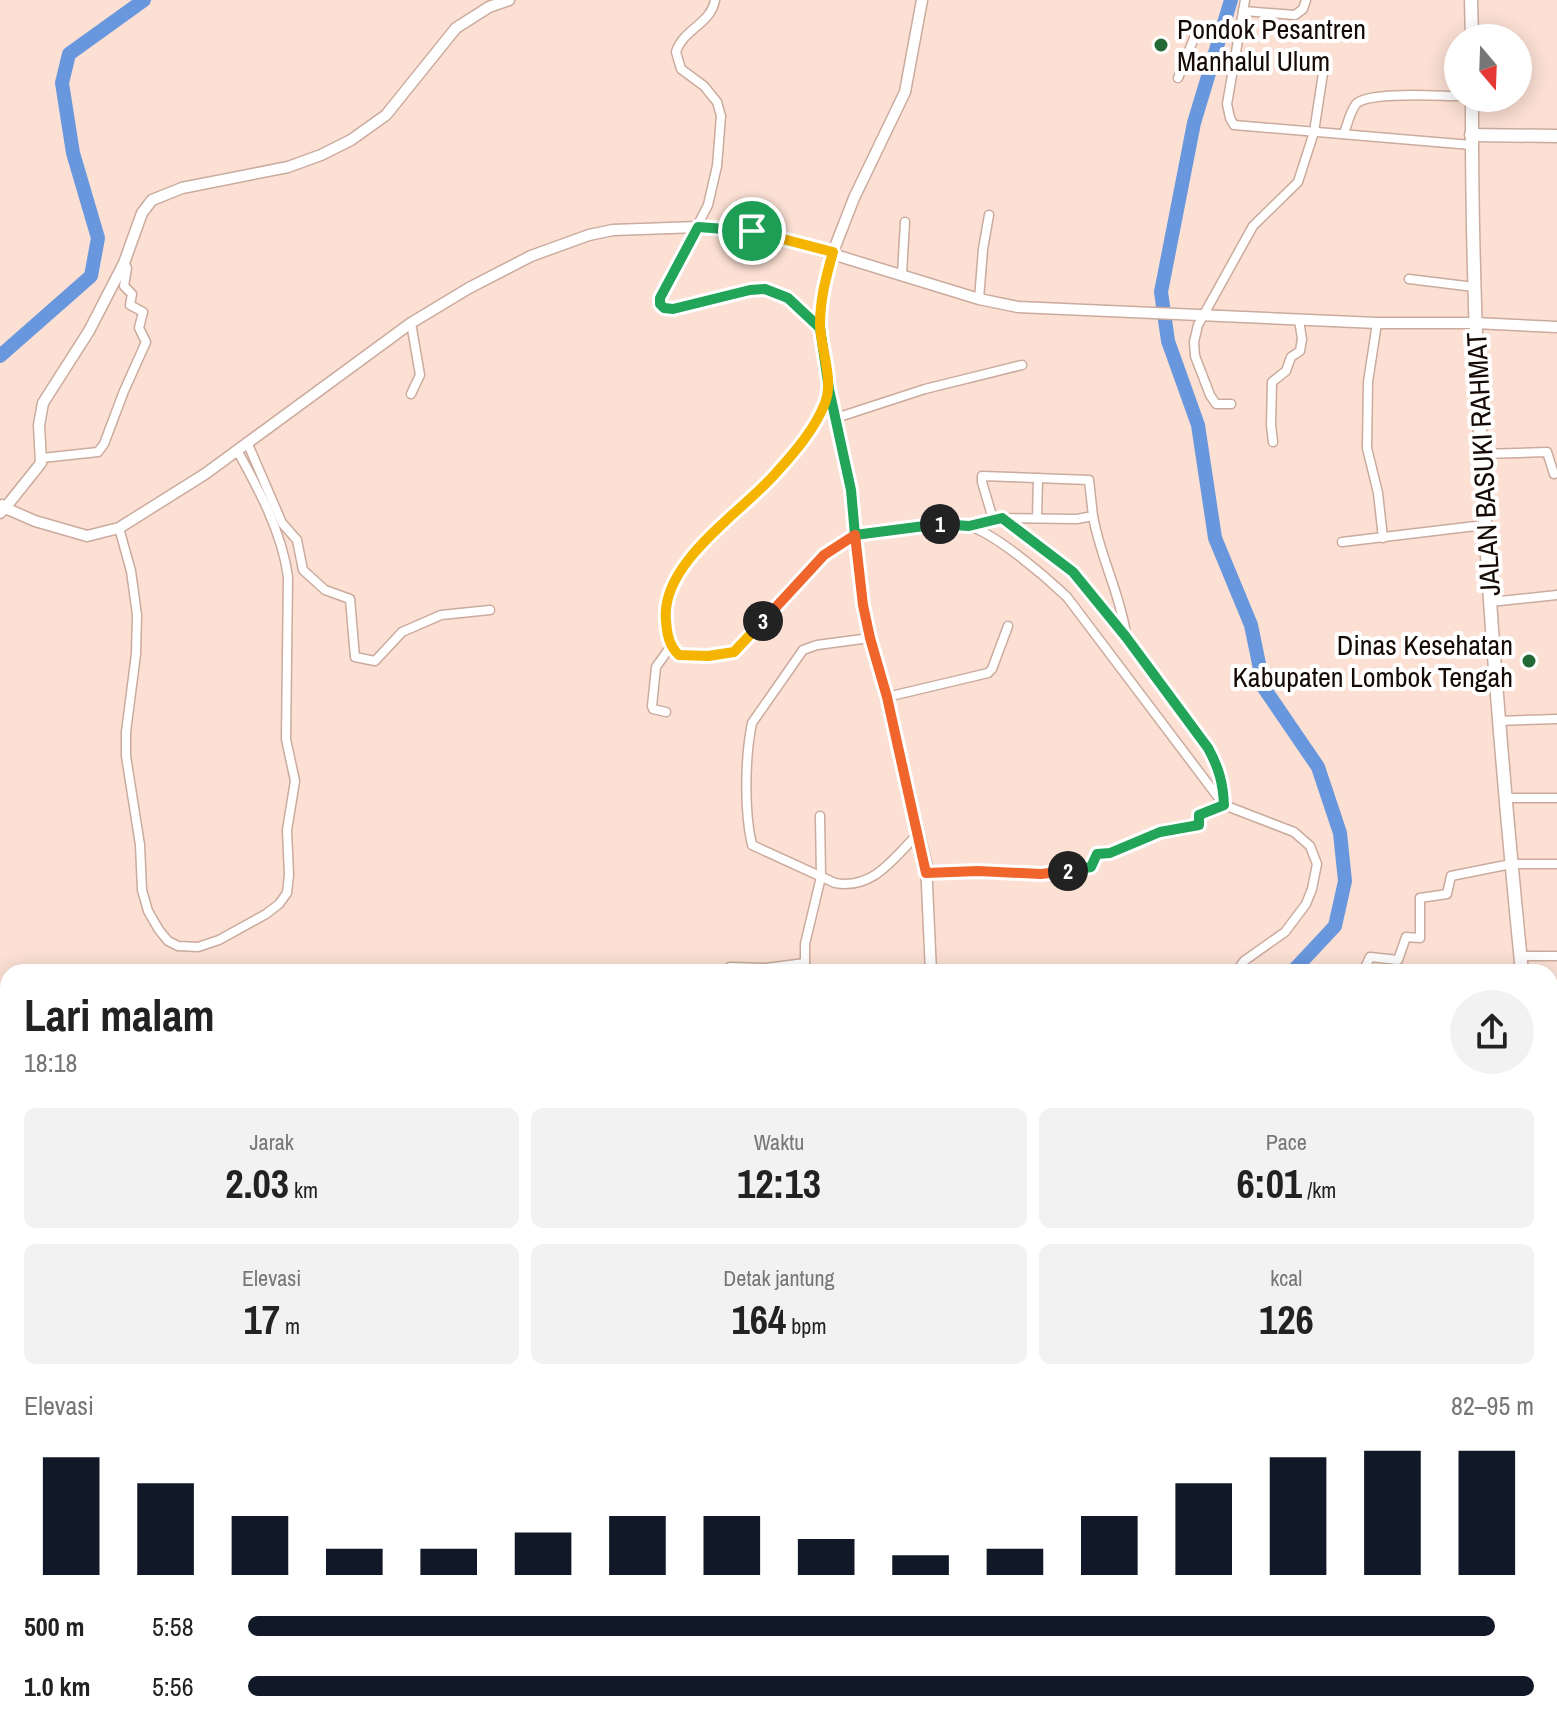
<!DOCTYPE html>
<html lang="id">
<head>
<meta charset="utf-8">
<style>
  :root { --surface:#fff; --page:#f2f2f2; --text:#222; --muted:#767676; --accent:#111827 }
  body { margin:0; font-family:"Archivo Narrow",sans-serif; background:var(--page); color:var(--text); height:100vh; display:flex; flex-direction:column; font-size:30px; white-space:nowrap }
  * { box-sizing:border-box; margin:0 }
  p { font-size:26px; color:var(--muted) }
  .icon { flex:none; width:44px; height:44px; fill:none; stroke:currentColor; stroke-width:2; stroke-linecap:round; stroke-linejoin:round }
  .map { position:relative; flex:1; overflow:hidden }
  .drawer { position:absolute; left:0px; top:964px; width:1558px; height:768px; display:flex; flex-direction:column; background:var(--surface); border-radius:24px 24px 0 0; box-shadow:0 4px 20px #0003 }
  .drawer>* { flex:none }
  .needle { width:52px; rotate:161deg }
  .controls { position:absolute; left:1444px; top:24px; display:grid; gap:16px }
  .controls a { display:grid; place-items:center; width:88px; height:88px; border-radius:50%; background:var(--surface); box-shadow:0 4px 20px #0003; font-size:40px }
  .pin { position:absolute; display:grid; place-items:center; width:68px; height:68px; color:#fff; margin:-34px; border:4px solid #fff; border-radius:50%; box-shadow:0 2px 8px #0007 }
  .km { position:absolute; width:40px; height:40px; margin:-20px; border-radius:50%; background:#222; color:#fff; font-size:22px; line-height:40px; text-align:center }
  .round { display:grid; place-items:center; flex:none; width:84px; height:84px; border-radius:42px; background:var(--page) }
  .overview { display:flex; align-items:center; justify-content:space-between; height:136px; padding:0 24px }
  h1 { font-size:44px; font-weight:800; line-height:60px }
  .figures { display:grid; grid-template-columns:repeat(3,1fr); gap:12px; height:136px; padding:8px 24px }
  .figures div { display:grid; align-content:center; border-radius:12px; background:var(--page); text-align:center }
  .figures b { font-size:40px; font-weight:800 }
  .figures small { font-size:22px; font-weight:400 }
  .figures p { font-size:22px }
  .chart { height:224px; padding:16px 24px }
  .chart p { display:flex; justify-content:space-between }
  .chart svg { width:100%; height:144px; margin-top:8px; stroke:var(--accent); stroke-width:6 }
  ul { padding:0 24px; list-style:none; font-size:26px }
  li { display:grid; grid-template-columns:128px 96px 1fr; align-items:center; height:60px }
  li i { height:20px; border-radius:10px; background:var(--accent) }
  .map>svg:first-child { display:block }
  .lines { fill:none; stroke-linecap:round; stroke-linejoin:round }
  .stream { stroke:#6997de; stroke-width:2 }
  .river { stroke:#6997de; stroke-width:14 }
  .minor-casing { stroke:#cbab9d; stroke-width:11 }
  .tertiary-casing { stroke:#cbab9d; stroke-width:13 }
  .secondary-casing { stroke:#cbab9d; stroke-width:15 }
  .primary-casing { stroke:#cbab9d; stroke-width:15 }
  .minor { stroke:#fff; stroke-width:8 }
  .tertiary { stroke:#fff; stroke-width:10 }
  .secondary { stroke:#fff; stroke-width:12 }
  .primary { stroke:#fff; stroke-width:12 }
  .split-1-casing { stroke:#fff; stroke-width:16 }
  .split-2-casing { stroke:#fff; stroke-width:16 }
  .split-3-casing { stroke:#fff; stroke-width:16 }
  .split-4-casing { stroke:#fff; stroke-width:16 }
  .split-1 { stroke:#22a559; stroke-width:10 }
  .split-2 { stroke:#22a559; stroke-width:10 }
  .split-3 { stroke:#f0652b; stroke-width:10 }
  .split-4 { stroke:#f5b400; stroke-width:10 }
  .poi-dot { fill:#236935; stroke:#fff; stroke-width:3 }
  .labels { text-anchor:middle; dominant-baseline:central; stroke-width:8; stroke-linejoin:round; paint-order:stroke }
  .poi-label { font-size:28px; fill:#150a06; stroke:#fff; text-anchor:start }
  .street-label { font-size:28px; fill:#150a06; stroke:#fff }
</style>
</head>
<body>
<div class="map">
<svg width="1557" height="1732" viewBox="0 0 1557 1732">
  <rect width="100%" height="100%" fill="#fce0d4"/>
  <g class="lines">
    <path class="stream" d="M458 1732 466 1724"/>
    <g class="river">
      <path d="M1231 0 1194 123 1161 292 1168 341 1198 425 1215 538 1251 625 1264 688 1318 767 1340 833 1345 881 1335 926 1292 972"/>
      <path d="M0 356 91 276 98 238 73 153 62 83 69 54 144 0"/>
      <path d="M1425 1724 1431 1732"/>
    </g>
    <defs>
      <g id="minor">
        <path d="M715 0C711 24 683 29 676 52L681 69 704 86 717 102 721 116 717 166 708 205 660 298V304L664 308 673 309C705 303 758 277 788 298 800 306 809 318 820 328"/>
        <path d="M1245 0 1227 104 1230 118 1234 125 1471 145"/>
        <path d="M1243 11 1295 15 1303 9 1306 0"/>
        <path d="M1178 78 1198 28 1238 39"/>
        <path d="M1344 134C1347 125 1350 112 1356 104 1368 91 1439 96 1458 96"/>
        <path d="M902 274 905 222"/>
        <path d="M1409 279 1474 287"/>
        <path d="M979 299 983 249 989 215"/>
        <path d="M411 323 420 375 411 394"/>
        <path d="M1377 323 1368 382 1367 448 1378 493 1383 538"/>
        <path d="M829 391 818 419 776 473 690 559C670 581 662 606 668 635 669 640 671 648 675 652 685 661 725 655 737 651 768 617 796 575 833 548 851 534 873 531 896 528 919 525 945 520 968 526 994 532 1047 578 1067 597L1224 805 1294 832 1310 846 1317 864 1312 889 1306 904 1285 932 1244 961 1236 972"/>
        <path d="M1231 404H1216L1210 395 1195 356 1194 342 1198 325 1253 226 1298 182 1314 132 1325 60"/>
        <path d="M836 418 925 389 1022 365"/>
        <path d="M247 442 282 523 297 540 303 570 325 590 350 599 355 657 375 661 402 632 441 615 490 610"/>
        <path d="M1273 442 1271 425 1272 382 1286 371 1291 357 1300 351 1302 339 1299 320"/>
        <path d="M1481 454 1547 452 1554 474"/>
        <path d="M42 458 98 452 104 444 124 391 146 342 139 328 143 312 130 305 132 294 124 286 127 268 124 263"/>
        <path d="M1093 516C1100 557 1120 593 1126 634"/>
        <path d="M1037 518 1038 478"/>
        <path d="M970 526 995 518 1077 519 1093 516 1089 480 982 476V482L993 519"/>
        <path d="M119 528 131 571 137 615 136 654 126 732V756L140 845 142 890 148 911 159 930 168 941 178 946 198 947 219 940 266 914 279 904 287 893 289 875 287 830 295 781 286 739 288 577C282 532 258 488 237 450"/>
        <path d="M1342 542 1484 525"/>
        <path d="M1490 602 1557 595"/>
        <path d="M870 638 817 645 803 650 752 723C745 757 744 811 752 845L835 883C874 890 893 858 919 833"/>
        <path d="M887 697 988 673 992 669 1008 626"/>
        <path d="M666 712 653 709 652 706 656 667 671 646"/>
        <path d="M1498 721 1557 719"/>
        <path d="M1506 798H1557"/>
        <path d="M926 873 978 871 1041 874 1091 867 1097 854 1110 853 1160 832 1198 826 1199 815 1224 805 1223 782 1208 748 1116 623 1069 568 1002 518"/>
        <path d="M1521 956H1557"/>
        <path d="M726 972 730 967 766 968 805 963"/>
        <path d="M805 972V944L821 877 820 816"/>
        <path d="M1363 972 1370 957 1398 960 1406 937 1420 938V898L1447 894 1451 876 1511 864H1557"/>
        <path d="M1220 1724 1223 1732"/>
        <path d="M316 1732 318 1724"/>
        <path d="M803 1732 804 1724"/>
      </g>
      <g id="tertiary">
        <path d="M922 0 905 92 854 198 833 252 822 292 820 328 829 389 851 490 863 605 926 863 931 972"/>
        <path d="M2 505 5 508 41 463 39 425 43 403 89 331 124 263 142 213 152 200 182 188 288 167 321 155 351 140 386 115 456 28 489 7 509 0"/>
        <path d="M0 513 5 508 35 521 87 536 119 528 205 474 411 323 469 288 531 256 589 235 613 230 698 227 767 234 979 299 1018 307 1377 323H1475L1557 327"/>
        <path d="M846 1732 848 1724"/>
      </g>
      <g id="secondary">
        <path d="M1471 135 1557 136"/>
        <path d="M1550 1600 1557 1598"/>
        <path d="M0 1698 8 1701"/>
        <path d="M80 1724 101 1732"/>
        <path d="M1192 1732 1212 1724"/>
      </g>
      <g id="primary">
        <path d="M1471 0 1472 38"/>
        <path d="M1472 98C1471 390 1493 682 1522 972"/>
        <path d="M1550 1156 1557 1178"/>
      </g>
    </defs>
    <use href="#minor" class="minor-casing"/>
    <use href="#tertiary" class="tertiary-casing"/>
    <use href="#secondary" class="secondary-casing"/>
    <use href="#primary" class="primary-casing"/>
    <use href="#minor" class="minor"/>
    <use href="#tertiary" class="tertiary"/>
    <use href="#secondary" class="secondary"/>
    <use href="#primary" class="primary"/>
  </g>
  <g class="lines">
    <defs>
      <path id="split-1" d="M752 231 698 227 660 298V304L664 308 673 309 750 290 765 289 788 298 820 328 829 389 851 490 855 535 940 524"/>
      <path id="split-2" d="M940 524 969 526 1002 518 1073 572 1126 637 1208 748C1219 768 1223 783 1224 805L1199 815V825L1160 832 1110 853 1097 854 1091 867 1068 871"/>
      <path id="split-3" d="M763 621 824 555 855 535 863 605 870 638 887 697 926 873 978 871 1041 874 1068 871"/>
      <path id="split-4" d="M752 231 833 252C826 277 820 299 820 325 821 350 834 380 825 403 815 429 794 453 776 473 741 513 660 563 666 621 667 634 669 646 679 655L708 656 734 652 763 621"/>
    </defs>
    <use href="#split-1" class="split-1-casing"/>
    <use href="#split-2" class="split-2-casing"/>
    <use href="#split-3" class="split-3-casing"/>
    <use href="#split-4" class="split-4-casing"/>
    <use href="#split-1" class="split-1"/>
    <use href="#split-2" class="split-2"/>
    <use href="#split-3" class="split-3"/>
    <use href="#split-4" class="split-4"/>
  </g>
  <g class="poi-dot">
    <circle cx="1161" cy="45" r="8"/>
    <circle cx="1529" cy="661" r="8"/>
  </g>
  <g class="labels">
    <g class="poi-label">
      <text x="1177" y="29">Pondok Pesantren<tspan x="1177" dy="32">Manhalul Ulum</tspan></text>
      <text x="1513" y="645" text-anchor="end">Dinas Kesehatan<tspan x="1513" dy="32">Kabupaten Lombok Tengah</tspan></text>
    </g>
    <g class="street-label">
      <text transform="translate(1483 464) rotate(-93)">JALAN BASUKI RAHMAT</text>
    </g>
  </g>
</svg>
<div class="controls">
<a><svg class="needle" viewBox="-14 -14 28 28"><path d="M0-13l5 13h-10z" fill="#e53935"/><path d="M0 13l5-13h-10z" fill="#767676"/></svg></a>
</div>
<div class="pin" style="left:752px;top:231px;background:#1e9e55"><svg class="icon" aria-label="arrive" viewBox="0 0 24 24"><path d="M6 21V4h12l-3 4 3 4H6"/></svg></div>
<b class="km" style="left:940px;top:524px">1</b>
<b class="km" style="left:1068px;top:871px">2</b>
<b class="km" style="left:763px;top:621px">3</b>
<section class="drawer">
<div class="overview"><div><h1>Lari malam</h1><p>18:18</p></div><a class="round"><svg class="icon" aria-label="share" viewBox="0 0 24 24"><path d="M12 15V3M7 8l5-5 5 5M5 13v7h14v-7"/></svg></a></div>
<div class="figures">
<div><p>Jarak</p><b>2.03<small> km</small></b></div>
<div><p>Waktu</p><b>12:13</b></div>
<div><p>Pace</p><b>6:01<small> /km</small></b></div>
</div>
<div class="figures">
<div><p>Elevasi</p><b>17<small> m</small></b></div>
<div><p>Detak jantung</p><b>164<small> bpm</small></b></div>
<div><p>kcal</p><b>126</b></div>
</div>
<div class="chart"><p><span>Elevasi</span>82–95 m</p>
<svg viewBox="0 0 160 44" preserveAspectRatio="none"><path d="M5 44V8M15 44V16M25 44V26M35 44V36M45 44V36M55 44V31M65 44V26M75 44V26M85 44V33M95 44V38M105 44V36M115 44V26M125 44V16M135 44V8M145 44V6M155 44V6"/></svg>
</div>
<ul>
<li><b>500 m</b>5:58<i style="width:97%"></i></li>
<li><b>1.0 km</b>5:56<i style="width:100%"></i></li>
</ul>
</section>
</div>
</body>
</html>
